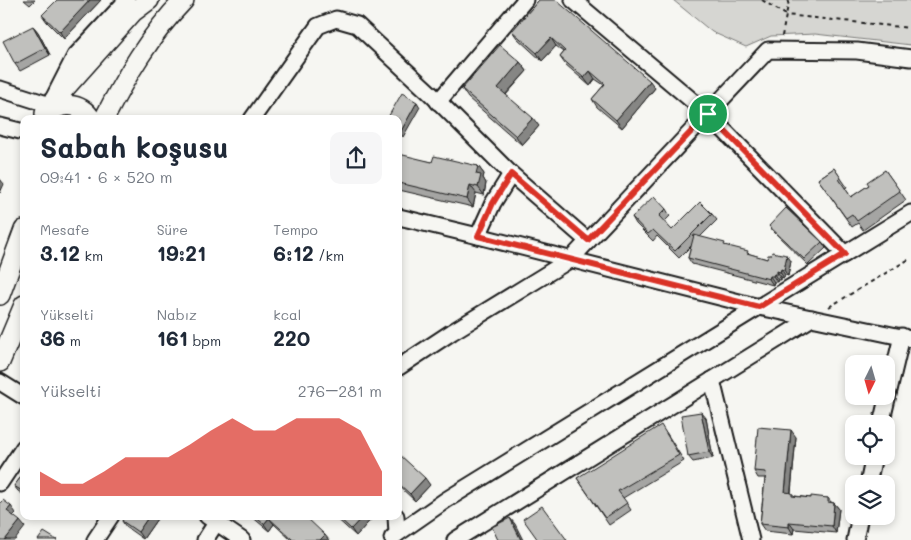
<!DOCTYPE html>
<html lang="tr">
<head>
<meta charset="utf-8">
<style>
  :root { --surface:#fff; --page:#f6f6f7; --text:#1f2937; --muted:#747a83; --accent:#d93025 }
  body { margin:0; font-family:Mali,sans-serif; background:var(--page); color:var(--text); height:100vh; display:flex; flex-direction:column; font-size:19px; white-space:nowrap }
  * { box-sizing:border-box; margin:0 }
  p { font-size:16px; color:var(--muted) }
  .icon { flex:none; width:28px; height:28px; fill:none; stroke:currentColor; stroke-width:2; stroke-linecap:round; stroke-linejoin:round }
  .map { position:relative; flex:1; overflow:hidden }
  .details { position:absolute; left:20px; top:115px; width:382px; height:405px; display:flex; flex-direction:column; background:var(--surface); border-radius:10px; box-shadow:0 2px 8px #0003 }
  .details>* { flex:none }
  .needle { width:32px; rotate:185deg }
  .buttons { position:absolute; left:845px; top:355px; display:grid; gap:10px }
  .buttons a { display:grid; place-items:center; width:50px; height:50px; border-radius:10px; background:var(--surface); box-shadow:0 2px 8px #0003; font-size:25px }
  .pin { position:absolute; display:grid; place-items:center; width:42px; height:42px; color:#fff; margin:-21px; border:2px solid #fff; border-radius:50%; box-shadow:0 1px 5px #0007 }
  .round { display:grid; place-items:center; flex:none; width:52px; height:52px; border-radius:10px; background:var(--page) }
  .overview { display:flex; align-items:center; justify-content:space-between; height:85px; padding:0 20px }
  h1 { font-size:28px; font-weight:700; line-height:38px }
  .metrics { display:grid; grid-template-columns:repeat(3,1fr); gap:8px; height:85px; padding:5px 20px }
  .metrics div { display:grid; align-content:center }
  .metrics b { font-size:21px; font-weight:700 }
  .metrics small { font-size:14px; font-weight:400 }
  .metrics p { font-size:14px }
  .chart { height:140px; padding:10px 20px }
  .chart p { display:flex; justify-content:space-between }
  .chart svg { width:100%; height:90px; margin-top:5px; fill:var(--accent); opacity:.7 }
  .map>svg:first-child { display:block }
  .green { fill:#d6d6d2; stroke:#797977 }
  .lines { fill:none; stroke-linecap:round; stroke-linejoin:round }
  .minor-casing { stroke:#1c1c1c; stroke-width:19 }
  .major-casing { stroke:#1c1c1c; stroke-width:22 }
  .path { stroke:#1c1c1c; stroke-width:2; stroke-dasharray:4 4; stroke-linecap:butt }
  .minor { stroke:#f6f6f2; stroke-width:15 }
  .major { stroke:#f6f6f2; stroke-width:19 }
  .wall { fill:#a5a5a3; stroke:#1c1c1c }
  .shaded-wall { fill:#868684; stroke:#1c1c1c }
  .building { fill:#c0c0bd; stroke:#1c1c1c }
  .route-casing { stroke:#fff; stroke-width:10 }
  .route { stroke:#d93025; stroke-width:6 }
</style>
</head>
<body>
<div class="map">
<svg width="911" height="540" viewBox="0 0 911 540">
  <rect width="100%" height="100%" fill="#f6f6f2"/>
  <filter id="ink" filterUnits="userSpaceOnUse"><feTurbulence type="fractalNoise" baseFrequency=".02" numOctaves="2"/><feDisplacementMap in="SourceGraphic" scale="10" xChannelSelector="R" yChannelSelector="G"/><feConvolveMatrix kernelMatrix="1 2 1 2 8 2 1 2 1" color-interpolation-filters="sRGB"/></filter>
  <g filter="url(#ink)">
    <path class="green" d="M673 0H911V45L815 34 771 36 746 47 712 32Z"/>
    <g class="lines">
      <defs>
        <g id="minor">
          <path d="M573 0 708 114 845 254"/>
          <path d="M0 89 50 105 75 56 127 0"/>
          <path d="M438 102 525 0"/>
          <path d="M252 119 318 26 336 19 357 25 430 93 511 174 588 241"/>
          <path d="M0 126 24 132"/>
          <path d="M399 217 478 236 759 307 911 339"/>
          <path d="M478 236 493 203 511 174"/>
          <path d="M399 367 452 332 571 259 768 50 857 51 911 58"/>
          <path d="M712 380 751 540"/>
          <path d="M0 382 24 397"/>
          <path d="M881 424 902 336"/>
          <path d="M0 483 24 447"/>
          <path d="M868 484 874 456"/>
          <path d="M207 516 242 540"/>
          <path d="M397 534 446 500 911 213"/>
          <path d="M392 538 397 534 396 516"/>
          <path d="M95 540 111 516"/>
          <path d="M205 540 216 523"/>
          <path d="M455 540 812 318"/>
          <path d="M855 540 860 516"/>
        </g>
        <g id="major">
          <path d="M47 116C58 101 82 102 91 119"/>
          <path d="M45 119V113L50 105 133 12 149 0"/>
          <path d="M104 119C126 76 150 35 184 0"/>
          <path d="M0 295 24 230"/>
          <path d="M0 362 24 305"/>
        </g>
      </defs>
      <use href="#minor" class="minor-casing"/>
      <use href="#major" class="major-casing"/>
      <g class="path">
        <path d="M762 0 786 15 911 28"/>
        <path d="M782 36 789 0"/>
        <path d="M829 307 911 258"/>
      </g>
      <use href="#minor" class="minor"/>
      <use href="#major" class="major"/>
    </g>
    <g class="wall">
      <path d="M24 0H35L30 5Z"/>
      <path d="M57 0H101L64 39 47 22 42 15Z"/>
      <path d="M539 0 655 88 622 128 597 107 592 99 604 85 595 79 590 86 565 64 560 57 564 52 556 46 542 61 517 38 512 31Z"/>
      <path d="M33 26 38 32 50 55 20 71 15 64Z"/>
      <path d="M520 62 527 71 506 95 539 126 522 145 468 98 462 89Z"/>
      <path d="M399 156 432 162 478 166 484 174 483 178 486 183 484 195 476 193 473 207 399 190Z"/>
      <path d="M834 168 847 187 845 188 851 197 869 185 885 170 906 200 863 230 858 223 852 227 818 179Z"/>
      <path d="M666 209 670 216 664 222 672 230 712 214 717 220 700 237 750 254 767 259 791 261 788 276 785 275 784 278 781 277V280H778L777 282H774L773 285 692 264 688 258 691 246 679 258 657 236 653 241 636 224 632 217Z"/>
      <path d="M769 226 822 242 826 248 808 265 774 232Z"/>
      <path d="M701 412 706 418 713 458 693 462 688 456Z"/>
      <path d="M666 432 684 461 623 498 631 510 609 525 577 478Z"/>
      <path d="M796 437 791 493 795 496 811 498H828L831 502 834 503 839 509 836 533 794 529 793 534 765 531 760 524 765 478H758L754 471Z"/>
      <path d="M399 454 430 485 415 501 399 486Z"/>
      <path d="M24 473V495L18 491 14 486Z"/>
      <path d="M125 516H159L143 539 126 527 122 521Z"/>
      <path d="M251 516H287L329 540H291L274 524 269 531Z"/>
      <path d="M334 516H374L356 536Z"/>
    </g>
    <g class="shaded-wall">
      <path d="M90 0H101L64 39 60 32Z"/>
      <path d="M33 26 38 32 50 55 45 48Z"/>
      <path d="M551 38 556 46 542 61 537 53Z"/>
      <path d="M520 62 527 71 504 96 498 88Z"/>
      <path d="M590 71 595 79 590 86 584 78Z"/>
      <path d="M650 81 655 88 622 128 616 120Z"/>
      <path d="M417 102 420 107 403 137 400 133Z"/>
      <path d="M533 118 539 126 522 145 516 136Z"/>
      <path d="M478 166 484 174 483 178 486 183 484 195 478 187 476 174Z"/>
      <path d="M0 179 4 184 0 193Z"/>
      <path d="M470 185 476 193 473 207 467 199Z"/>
      <path d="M787 255 791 261 788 276 784 270Z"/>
      <path d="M781 269 785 275 784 278 780 272Z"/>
      <path d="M777 271 781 277V280L777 274Z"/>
      <path d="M774 274 778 280 777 282 773 276Z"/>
      <path d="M770 276 774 282 773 285 769 279Z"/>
      <path d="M701 412 706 418 713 458 709 452Z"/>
      <path d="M791 430 796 437 790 499 785 492Z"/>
      <path d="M425 478 430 485 415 501 410 494Z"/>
      <path d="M834 503 839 509 836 533 832 526Z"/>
      <path d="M11 506 16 513 12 517 7 511Z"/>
      <path d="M149 516H159L143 539 138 532Z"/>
      <path d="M363 516H374L356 536 351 529Z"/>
      <path d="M269 518 274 524 269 531 264 524Z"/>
      <path d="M510 518 515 524 523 540H521Z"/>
      <path d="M20 521 25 527 15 540H5Z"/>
      <path d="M789 522 794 529 793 534 789 527Z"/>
      <path d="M325 535 329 540H320Z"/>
    </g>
    <g class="building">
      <path d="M57 0H90L60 32 42 15Z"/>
      <path d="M539 0H556L650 81 616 120 592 99 605 84 590 71 584 78 560 57 565 51 551 38 537 53 512 31Z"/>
      <path d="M33 26 45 48 15 64 3 41Z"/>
      <path d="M500 45 520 62 498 88 533 118 516 136 462 89Z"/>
      <path d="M402 93 417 102 400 133 399 132V119H387Z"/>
      <path d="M399 154 432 162 434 156 478 166 476 174 481 175 478 187 470 185 467 199 399 183Z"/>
      <path d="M834 168 841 178 839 179 851 197 869 185 867 182 885 170 900 191 857 221 852 214 846 218 818 179Z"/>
      <path d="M654 196 666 209 659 216 672 230 700 202 712 214 675 251 653 230 648 234 632 217Z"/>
      <path d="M786 208 822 242 804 259 769 226Z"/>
      <path d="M694 235 725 243 724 245 748 251 747 253 767 259 768 255H771L772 252 787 255 784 270 781 269 780 272 777 271V274H774L773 276H770L769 279 688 258Z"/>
      <path d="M701 412 709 452 688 456 681 415Z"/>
      <path d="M661 425 679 455 618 491 627 503 605 518 577 478Z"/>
      <path d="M758 427 791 430 785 492 792 493V496L811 498V496L828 498V502L834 503 832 526 789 522V527L760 524 766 472 754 471Z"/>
      <path d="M399 454 425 478 410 494 399 484Z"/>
      <path d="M24 473V492L14 486Z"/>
      <path d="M3 500 11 506 7 511 20 521 5 540H0V503Z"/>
      <path d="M542 506 567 540H538L523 519Z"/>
      <path d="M125 516H149L138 532 122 521Z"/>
      <path d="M254 516H287L288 517 289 516H305L325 535 320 540H293L269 518 264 524Z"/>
      <path d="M337 516H363L351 529Z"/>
      <path d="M510 518 521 540H498L492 527Z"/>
      <path d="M44 532 57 540H38Z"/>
    </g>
  </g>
  <g class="lines" filter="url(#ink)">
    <defs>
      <path id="route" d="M708 114 845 254 759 307 478 236 493 203 511 174 588 240Z"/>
    </defs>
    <use href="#route" class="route-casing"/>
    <use href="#route" class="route"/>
  </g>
</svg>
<div class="buttons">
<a><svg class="needle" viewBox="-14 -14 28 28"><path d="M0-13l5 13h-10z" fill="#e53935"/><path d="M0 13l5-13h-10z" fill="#747a83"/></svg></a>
<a><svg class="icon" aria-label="locate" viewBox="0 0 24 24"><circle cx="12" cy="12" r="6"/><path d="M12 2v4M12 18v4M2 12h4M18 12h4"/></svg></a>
<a><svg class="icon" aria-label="layers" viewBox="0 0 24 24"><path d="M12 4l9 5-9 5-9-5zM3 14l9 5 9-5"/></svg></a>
</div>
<div class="pin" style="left:708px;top:114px;background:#1e9e55"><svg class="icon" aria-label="arrive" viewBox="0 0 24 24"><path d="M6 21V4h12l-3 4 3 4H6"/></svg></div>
<section class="details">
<div class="overview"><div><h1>Sabah koşusu</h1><p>09:41 · 6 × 520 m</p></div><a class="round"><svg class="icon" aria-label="share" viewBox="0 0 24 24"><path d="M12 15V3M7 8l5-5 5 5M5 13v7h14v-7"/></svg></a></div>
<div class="metrics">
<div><p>Mesafe</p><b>3.12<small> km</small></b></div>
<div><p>Süre</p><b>19:21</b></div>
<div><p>Tempo</p><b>6:12<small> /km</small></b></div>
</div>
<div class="metrics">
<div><p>Yükselti</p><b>36<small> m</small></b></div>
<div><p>Nabız</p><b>161<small> bpm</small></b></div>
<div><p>kcal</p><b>220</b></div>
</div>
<div class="chart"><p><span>Yükselti</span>276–281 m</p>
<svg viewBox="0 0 160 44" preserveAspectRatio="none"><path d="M0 44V32L10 38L20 38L30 32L40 25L50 25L60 25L70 19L80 12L90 6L100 12L110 12L120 6L130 6L140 6L150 12L160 32V44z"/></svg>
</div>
</section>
</div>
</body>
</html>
